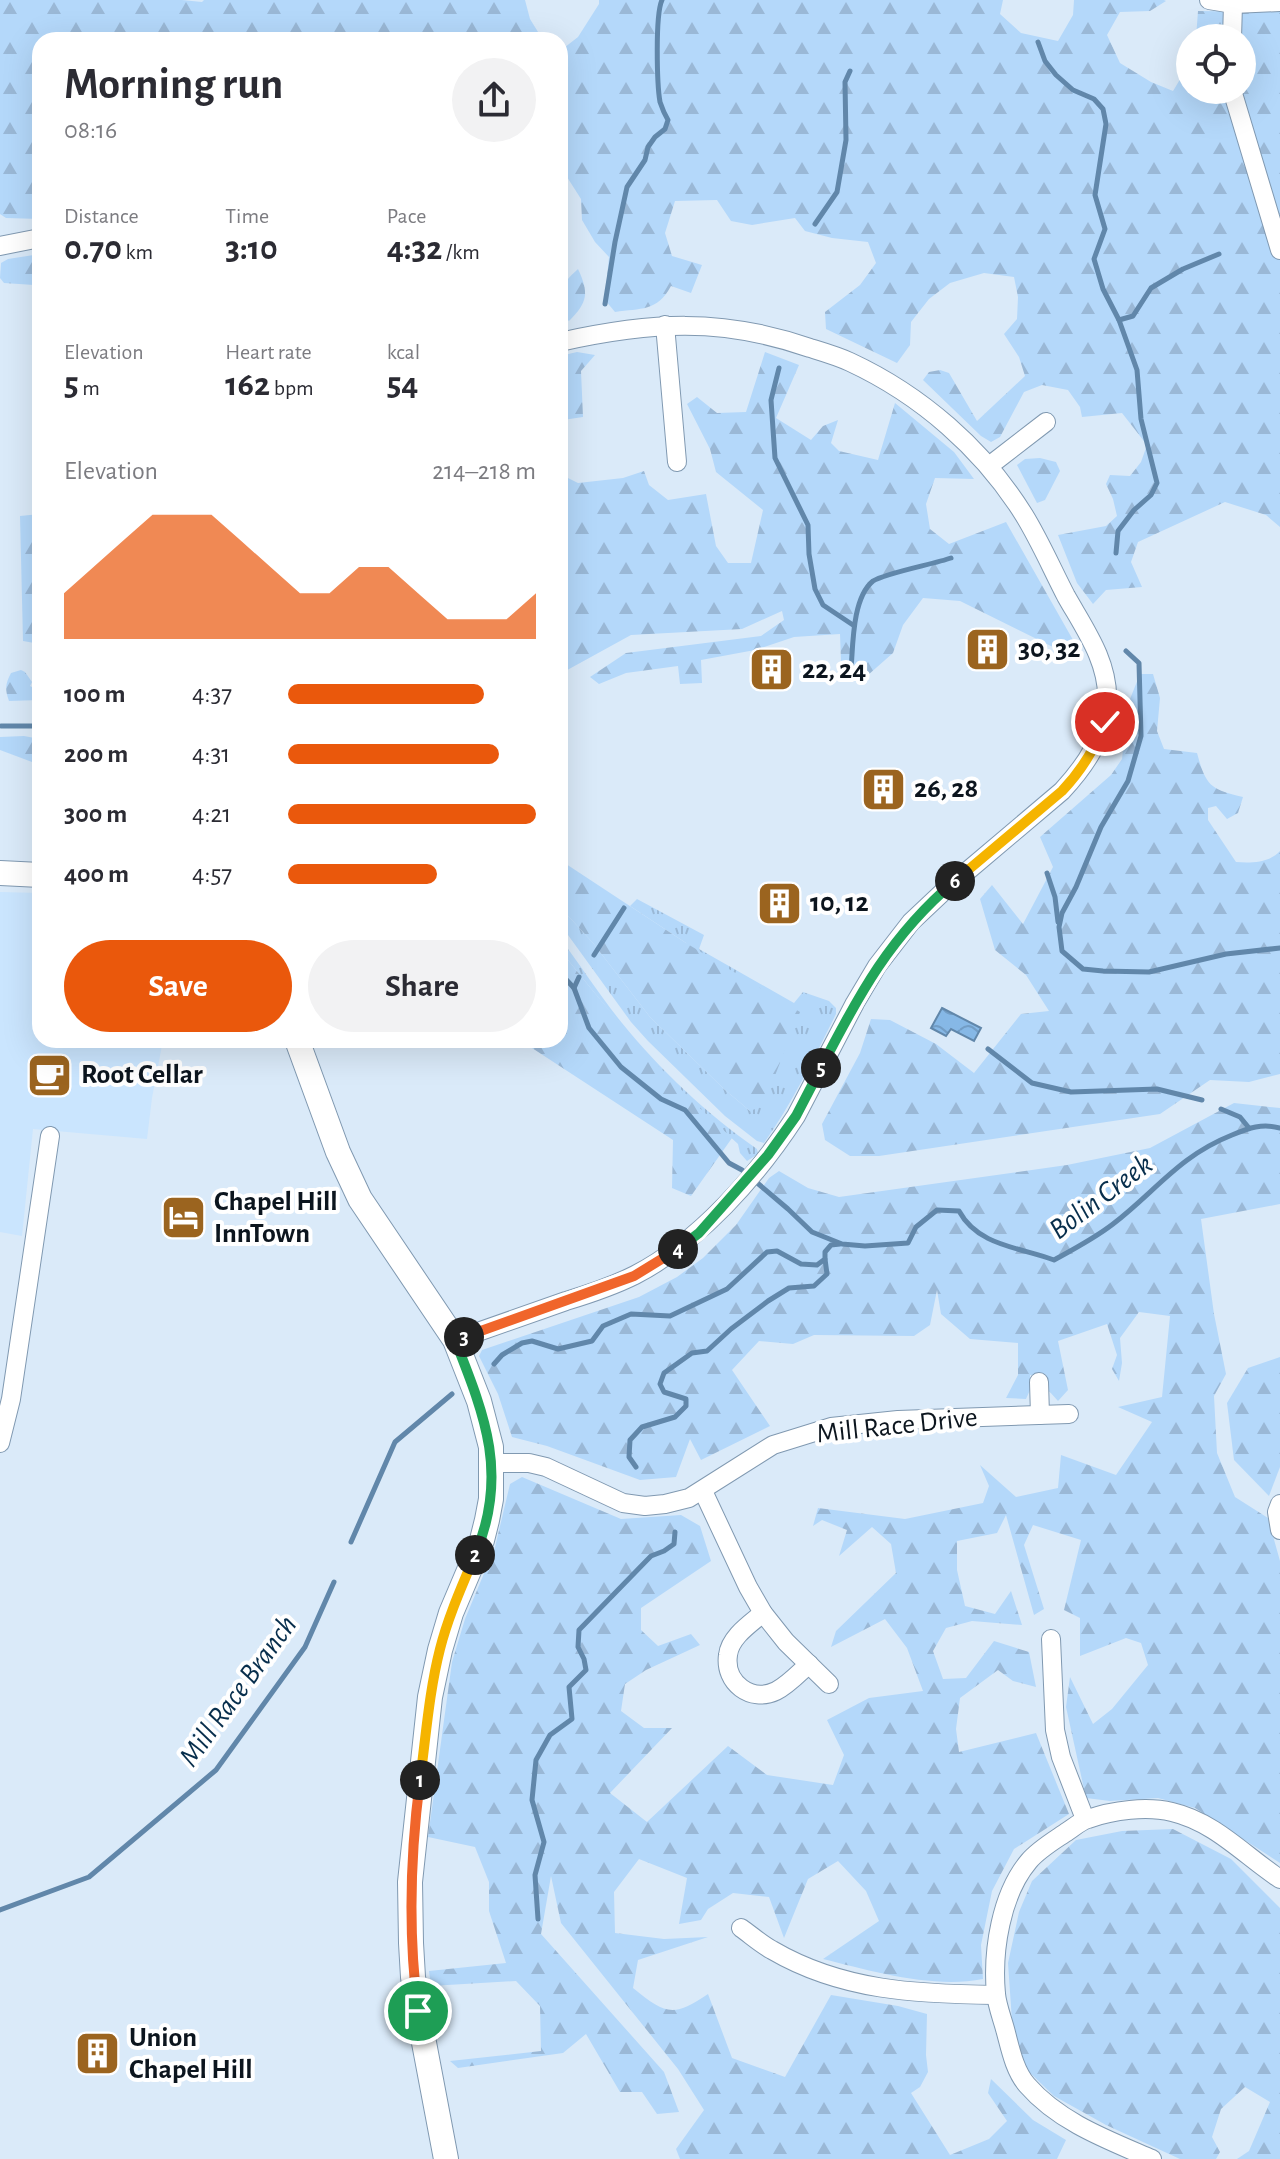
<!DOCTYPE html>
<html lang="en">
<head>
<meta charset="utf-8">
<style>
  :root { --surface:#fff; --page:#f2f2f3; --text:#2b2b33; --muted:#7c7c81; --accent:#ea580c }
  body { margin:0; font-family:"Alegreya Sans",sans-serif; background:var(--page); color:var(--text); height:100vh; display:flex; flex-direction:column; font-size:30px; white-space:nowrap }
  * { box-sizing:border-box; margin:0 }
  p { font-size:26px; color:var(--muted) }
  .icon { flex:none; width:44px; height:44px; fill:none; stroke:currentColor; stroke-width:2; stroke-linecap:round; stroke-linejoin:round }
  .map { position:relative; flex:1; overflow:hidden }
  .sheet { position:absolute; left:32px; top:32px; width:536px; height:1016px; display:flex; flex-direction:column; background:var(--surface); border-radius:24px; box-shadow:0 8px 32px #0002 }
  .sheet>* { flex:none }
  .buttons { position:absolute; left:1176px; top:24px; display:grid; gap:16px }
  .buttons a { display:grid; place-items:center; width:80px; height:80px; border-radius:50%; background:var(--surface); box-shadow:0 8px 32px #0002; font-size:40px }
  .pin { position:absolute; display:grid; place-items:center; width:68px; height:68px; color:#fff; margin:-34px; border:4px solid #fff; border-radius:50%; box-shadow:0 2px 8px #0007 }
  .km { position:absolute; width:40px; height:40px; margin:-20px; border-radius:50%; background:#222; color:#fff; font-size:22px; line-height:40px; text-align:center }
  .round { display:grid; place-items:center; flex:none; width:84px; height:84px; border-radius:42px; background:var(--page) }
  .head { display:flex; align-items:center; justify-content:space-between; height:136px; padding:0 32px }
  h1 { font-size:44px; font-weight:700; line-height:60px }
  .metrics { display:grid; grid-template-columns:repeat(3,1fr); gap:12px; height:136px; padding:8px 32px }
  .metrics div { display:grid; align-content:center }
  .metrics b { font-size:34px; font-weight:700 }
  .metrics small { font-size:22px; font-weight:400 }
  .metrics p { font-size:22px }
  .chart { height:224px; padding:16px 32px }
  .chart p { display:flex; justify-content:space-between }
  .chart svg { width:100%; height:144px; margin-top:8px; fill:var(--accent); opacity:.7 }
  .primary-button { display:flex; gap:16px; margin-top:auto; padding:16px 32px }
  .primary-button a { flex:1; height:92px; border-radius:48px; background:var(--accent); color:#fff; font-size:32px; font-weight:700; line-height:92px; text-align:center }
  .primary-button a+a { background:var(--page); color:var(--text) }
  ul { padding:0 32px; list-style:none; font-size:26px }
  li { display:grid; grid-template-columns:128px 96px 1fr; align-items:center; height:60px }
  li i { height:20px; border-radius:10px; background:var(--accent) }
  .map>svg:first-child { display:block }
  .built { fill:#cae5fe }
  .grass { fill:url(#grass-tufts) }
  .forest { fill:url(#forest-firs) }
  .water { fill:url(#water-waves); stroke:#6187aa; stroke-width:2 }
  .lines { fill:none; stroke-linecap:round; stroke-linejoin:round }
  .stream { stroke:#6187aa; stroke-width:5 }
  .minor-casing { stroke:#8099b1; stroke-width:20 }
  .tertiary-casing { stroke:#8099b1; stroke-width:26 }
  .minor { stroke:#fff; stroke-width:18 }
  .tertiary { stroke:#fff; stroke-width:24 }
  .split-1-casing { stroke:#fff; stroke-width:16 }
  .split-2-casing { stroke:#fff; stroke-width:16 }
  .split-3-casing { stroke:#fff; stroke-width:16 }
  .split-4-casing { stroke:#fff; stroke-width:16 }
  .split-5-casing { stroke:#fff; stroke-width:16 }
  .split-6-casing { stroke:#fff; stroke-width:16 }
  .split-7-casing { stroke:#fff; stroke-width:16 }
  .split-1 { stroke:#f0652b; stroke-width:10 }
  .split-2 { stroke:#f5b400; stroke-width:10 }
  .split-3 { stroke:#22a559; stroke-width:10 }
  .split-4 { stroke:#f0652b; stroke-width:10 }
  .split-5 { stroke:#22a559; stroke-width:10 }
  .split-6 { stroke:#22a559; stroke-width:10 }
  .split-7 { stroke:#f5b400; stroke-width:10 }
  .labels { text-anchor:middle; dominant-baseline:central; stroke-width:8; stroke-linejoin:round; paint-order:stroke }
  .poi-label { font-size:28px; font-weight:bold; fill:#0c151e; stroke:#fff; text-anchor:start }
  .street-label { font-size:28px; fill:#0c151e; stroke:#fff }
  .water-label { font-size:30px; font-style:italic; fill:#072e4c; stroke:#fff }
</style>
</head>
<body>
<div class="map">
<svg width="1280" height="2159" viewBox="0 0 1280 2159">
  <defs>
    <pattern id="grass-tufts" width="24" height="20" patternUnits="userSpaceOnUse" patternTransform="scale(2)"><rect width="24" height="20" fill="#b4d8fa"/><path d="M3 7l-1-3M5 7V3M7 7l1-3M15 17l-1-3M17 17v-4M19 17l1-3" fill="none" stroke="#9ab8d6"/></pattern>
    <pattern id="forest-firs" width="22" height="20" patternUnits="userSpaceOnUse" patternTransform="scale(2)"><rect width="22" height="20" fill="#b4d8fa"/><path d="M5 1l3.5 6h-7zM16 11l3.5 6h-7z" fill="#9ab8d6"/></pattern>
    <pattern id="water-waves" width="16" height="10" patternUnits="userSpaceOnUse" patternTransform="scale(2)"><rect width="16" height="10" fill="#86b8e6"/><path d="M0 5q4-4 8 0t8 0" fill="none" stroke="#729dc5"/></pattern>
  </defs>
  <rect width="100%" height="100%" fill="#daeaf9"/>
  <path class="built" d="M0 892 40 893V1040H163L152 1098 147 1139 33 1129 22 1236 0 1232Z"/>
  <g class="grass">
    <path d="M637 899 704 935 699 949 794 1003 803 992 829 1001 836 1008V1014C814 1058 793 1102 764 1143L757 1141 725 1116 648 1041 631 1022 560 924V907L593 943 650 1017 724 1089 750 1111 686 943 630 906Z"/>
    <path d="M560 938C581 966 600 996 622 1023 660 1070 707 1114 757 1149L758 1154 747 1161 740 1153 738 1144C721 1128 703 1113 686 1097 641 1051 600 1000 560 950Z"/>
  </g>
  <g class="forest">
    <path d="M0 0H182L202 2 204 0H525L530 19 543 40H40V219L6 218 0 214Z"/>
    <path d="M599 0H1003L1000 14 1021 33 1058 41 1073 15 1074 0H1164L1166 1 1150 11 1120 12 1107 35 1120 63 1151 82 1173 91 1190 63V90H1242V38H1196L1198 11 1280 12V527L1266 515 1225 502 1138 542 1131 562 1142 587 1106 590 1093 604 1077 583 1058 535 1106 526 1117 516 1113 499 1106 484 1110 475 1130 476 1141 462 1147 445 1122 413 1082 417 1080 407 1068 390 1042 385 1024 392 1000 437 991 442 981 436 923 380 929 372 940 370 949 373 977 421 1025 376 1019 357 1004 334 1017 319 1018 297 1014 277 984 273 950 283 929 299 911 322 910 345 897 363 826 329 825 312 860 285 876 263 868 242 832 238 805 231 795 218 752 225 731 221 717 200 675 201 665 233 672 256 702 265 691 293 671 286C657 312 641 308 615 312L605 300 609 257 595 242 582 220 581 199 567 177 560 178V51L578 37 599 4Z"/>
    <path d="M40 254V282L34 285 4 283 0 278 1 263 8 259Z"/>
    <path d="M578 269C589 293 588 302 569 321L560 314C560 290 560 285 578 269Z"/>
    <path d="M577 352 595 355 581 371 583 417 563 420 560 424V356Z"/>
    <path d="M765 352 799 365 776 418 811 440 823 426 838 420 831 443 839 451 878 460 895 403 954 452 974 479 935 478 926 504 930 529 949 544 1006 522 1077 647 1061 651 960 601 923 598 903 625 893 653 868 675 841 662 840 634 794 637 755 650 701 660 702 683 680 684 678 666 626 673 599 684 590 677 626 653 761 636 784 620 782 611 742 629 631 635 560 674V474L578 483 623 478 644 471 649 485 668 500 706 494 716 546 728 563H751L763 510 716 472 710 449 687 404 697 397 717 413 746 412Z"/>
    <path d="M1040 458 1056 462 1060 471 1045 500 1037 503 1017 465 1025 459Z"/>
    <path d="M40 514V644L23 641 20 516Z"/>
    <path d="M21 670 25 672 32 682 30 686 40 691V700L9 701C5 690 5 684 11 673Z"/>
    <path d="M1140 674H1153L1160 698 1157 731 1164 749 1197 753C1206 786 1210 789 1243 797L1238 813 1227 819 1216 806 1208 808V820L1236 862C1251 863 1269 863 1280 851V1074L1249 1082 1210 1080 1160 1114 879 1156H850L825 1140 822 1124 860 1053 871 1019 890 1020 936 1044 974 1073 1021 1014 1049 1011 1026 975 995 950 980 899 992 885 1023 924 1053 867 1040 837 1111 775 1122 759 1128 704Z"/>
    <path d="M24 736 40 739V765L0 750V737Z"/>
    <path d="M560 860 686 943 800 1012 763 1106 750 1111 724 1089 650 1017 593 943 560 907Z"/>
    <path d="M560 950C615 1019 666 1079 732 1138L691 1196 672 1188 673 1140 532 1048 523 1040H560Z"/>
    <path d="M1234 1103 1280 1108V1204L1201 1219 1214 1314 1226 1374 1214 1396 1217 1453 1235 1497 1268 1518 1280 1561V1863L1195 1808 1158 1798 1110 1801 1086 1798 1066 1707 1070 1677 1093 1724 1112 1709 1148 1665 1141 1643 1126 1638 1080 1656V1618L1064 1610 1081 1540 1033 1525 1024 1545 1044 1609 1034 1615 1006 1515 997 1533 957 1541V1570L965 1606 995 1614 1011 1591 1022 1625 972 1621 946 1628 933 1651 943 1679 966 1678 994 1641 1029 1652 1036 1687 1013 1681 998 1670 960 1698 956 1729 959 1752 1036 1733 1069 1814 1014 1849 992 1891 981 1945 983 1979C933 1989 871 1971 823 1959L879 1921 866 1891 838 1861 808 1879 784 1938 769 1897 733 1893 708 1909 701 1920 679 1924 687 1878 639 1859 614 1892 615 1933 664 1939 708 1937 638 1960 633 1988C665 2014 673 2018 708 1994L732 2058 785 2077 831 1995 898 2006 927 2014 926 2055 928 2072 920 2087 911 2093 950 2155 989 2139 1007 2121 988 2093 991 2079 1033 2120 1066 2140 1057 2159H680L676 2149 704 2110 678 2069 561 1923 551 1876 541 1934 664 2072 679 2112 657 2114 642 2092H620L586 2034 563 2053 458 2068 450 2061 541 2051 540 2006 516 1981 431 1986 429 1971 506 1963 489 1911V1882L475 1847 428 1837 452 1662 465 1619 495 1547 510 1484 522 1477 621 1519 681 1515 700 1526 711 1561 641 1608V1630L658 1646 691 1634 700 1645 646 1670 625 1684 621 1711 644 1728H672L610 1793 647 1822 728 1746 767 1775 833 1785 844 1755 827 1720 869 1698 923 1691 907 1648 885 1619 831 1647 836 1631 896 1573 891 1544 872 1527 839 1556 847 1530 822 1520 813 1526 818 1508 905 1519 983 1503 989 1486 980 1465 1016 1497 1058 1488 1061 1455 1116 1475 1152 1422 1118 1407 1162 1397 1170 1316 1139 1312 1120 1338 1122 1363 1119 1381 1112 1369 1117 1355 1107 1324 1058 1341 1068 1390 1058 1401 1049 1391 1046 1374 1030 1375V1390L1026 1399 1006 1398 1018 1375V1343L970 1339 941 1314 937 1290 930 1325 914 1336 814 1335 793 1344 759 1341 732 1370 770 1426 701 1460 690 1439 676 1477 640 1480 547 1446 512 1437 498 1394 479 1356 482 1350 639 1297 677 1277 703 1258 736 1225 769 1178 779 1171 808 1188 839 1197 1067 1165 1150 1148Z"/>
    <path d="M1280 1357V1467L1269 1496 1234 1460 1227 1403 1248 1368Z"/>
    <path d="M1173 1829 1231 1859 1280 1908V2159H1237L1249 2151 1270 2102 1245 2087 1221 2109 1212 2137 1220 2152 1216 2159H1180L1106 2125 1054 2096 1024 2067 1012 2021 1008 1963 1019 1912 1032 1881 1076 1840 1122 1831Z"/>
  </g>
  <path class="water" d="M942 1008 981 1028 974 1041 951 1029 946 1036 931 1028Z"/>
  <g class="lines">
    <g class="stream">
      <path d="M1038 42 1045 61 1056 75 1073 90 1094 99 1103 109 1106 124 1095 195 1105 229 1094 259 1103 289 1119 320 1137 370 1141 419 1157 483 1151 495 1134 510 1118 531 1116 553"/>
      <path d="M815 224 837 192 846 140 845 82 850 71"/>
      <path d="M605 304 615 242 627 187 645 160 648 147 655 137 665 129 668 120C665 115 662 108 660 102 657 85 655 15 662 0"/>
      <path d="M1119 320 1133 316 1151 288 1183 269 1219 254"/>
      <path d="M779 368 771 400 775 458 808 525 809 554 815 589 823 605 853 625"/>
      <path d="M1126 651 1139 663 1141 736 1128 781 1101 827 1076 887 1062 913 1059 927 1062 951 1083 969 1103 971 1149 972 1226 954 1280 948"/>
      <path d="M851 670C853 646 852 598 873 581 885 573 934 564 951 558"/>
      <path d="M1 726H40"/>
      <path d="M1047 873 1055 897 1058 922"/>
      <path d="M594 955 624 908"/>
      <path d="M560 973 574 988 589 1028 621 1067 661 1099 685 1110 729 1163 742 1170 788 1209 812 1232 842 1244 865 1246 908 1243 916 1227 937 1210 959 1211C978 1246 1019 1247 1054 1260 1074 1249 1095 1238 1113 1224 1156 1191 1179 1156 1232 1135 1249 1128 1262 1123 1280 1128"/>
      <path d="M574 988 579 977"/>
      <path d="M988 1049 1032 1083 1071 1092 1157 1089 1202 1100"/>
      <path d="M1221 1109 1240 1117 1249 1128"/>
      <path d="M494 1364 502 1355 522 1343 532 1341 558 1349 592 1341 603 1326 631 1314 670 1316 727 1289 767 1252 777 1251 801 1264 817 1265 825 1259V1252L831 1245 840 1244"/>
      <path d="M636 1467 629 1457 630 1440 642 1427 675 1417 686 1406V1399L664 1392 660 1384 664 1373 692 1353 707 1351 731 1329 768 1301 789 1288 814 1286 827 1274 825 1259"/>
      <path d="M351 1542 395 1442 452 1394"/>
      <path d="M0 1910 89 1877 216 1770 305 1647 334 1582"/>
      <path d="M538 1919 535 1875 544 1842 532 1800 536 1760 550 1735 572 1719 569 1687 586 1670 584 1659 578 1647 579 1630 651 1556 664 1551 674 1544 675 1532"/>
    </g>
    <defs>
      <g id="minor">
        <path d="M1209 0 1233 4 1280 2"/>
        <path d="M1232 38 1233 4"/>
        <path d="M1232 90 1280 250"/>
        <path d="M0 246 40 238"/>
        <path d="M665 325 677 462"/>
        <path d="M989 466 1046 422"/>
        <path d="M455 1340C492 1327 529 1314 566 1301 589 1294 613 1286 635 1275 699 1242 757 1176 796 1116L855 1003 877 966 911 922 945 890 1062 791C1086 765 1105 737 1107 701 1109 662 1084 628 1066 596 1052 569 1040 541 1024 515 983 449 921 395 850 362 837 356 823 352 810 348 721 317 650 322 560 342"/>
        <path d="M1039 1382 1040 1415"/>
        <path d="M0 1443 11 1399 50 1136"/>
        <path d="M492 1463H529L546 1467 623 1503 645 1506 665 1504 689 1498 773 1445 831 1427 898 1420 1069 1414"/>
        <path d="M703 1491 748 1587 763 1613 786 1642 829 1684"/>
        <path d="M1280 1504 1277 1512 1280 1530"/>
        <path d="M763 1613C750 1624 730 1637 728 1655 724 1683 751 1703 776 1691 788 1685 799 1673 809 1664"/>
        <path d="M1051 1639 1055 1730 1061 1757 1085 1819"/>
        <path d="M741 1928C751 1935 761 1944 772 1950 842 1991 917 1994 996 1995"/>
        <path d="M1152 2159C1108 2140 1059 2122 1027 2085 1014 2070 1010 2047 1005 2029 1002 2018 997 2005 996 1994 992 1951 1001 1894 1029 1861 1039 1849 1055 1840 1068 1831 1074 1827 1081 1821 1088 1819 1113 1810 1147 1806 1172 1812 1215 1822 1245 1856 1280 1879"/>
      </g>
      <g id="tertiary">
        <path d="M0 873 40 875"/>
        <path d="M297 1040 338 1152 360 1199 455 1340 479 1401 491 1447V1499L487 1520 482 1540 451 1613 440 1650 430 1697 410 1882 411 1943 413 1977 418 2011 446 2159"/>
      </g>
    </defs>
    <use href="#minor" class="minor-casing"/>
    <use href="#tertiary" class="tertiary-casing"/>
    <use href="#minor" class="minor"/>
    <use href="#tertiary" class="tertiary"/>
  </g>
  <g class="lines">
    <defs>
      <path id="split-1" d="M418 2011C408 1934 410 1857 420 1780"/>
      <path id="split-2" d="M420 1780C426 1736 429 1692 440 1649 448 1617 462 1586 475 1555"/>
      <path id="split-3" d="M464 1337 455 1340C485 1416 509 1475 475 1555"/>
      <path id="split-4" d="M464 1337 634 1276 678 1249"/>
      <path id="split-5" d="M678 1249 699 1233 768 1155 796 1116 821 1068"/>
      <path id="split-6" d="M821 1068C859 994 891 935 955 881"/>
      <path id="split-7" d="M955 881 1062 791C1082 770 1095 749 1105 722"/>
    </defs>
    <use href="#split-1" class="split-1-casing"/>
    <use href="#split-2" class="split-2-casing"/>
    <use href="#split-3" class="split-3-casing"/>
    <use href="#split-4" class="split-4-casing"/>
    <use href="#split-5" class="split-5-casing"/>
    <use href="#split-6" class="split-6-casing"/>
    <use href="#split-7" class="split-7-casing"/>
    <use href="#split-1" class="split-1"/>
    <use href="#split-2" class="split-2"/>
    <use href="#split-3" class="split-3"/>
    <use href="#split-4" class="split-4"/>
    <use href="#split-5" class="split-5"/>
    <use href="#split-6" class="split-6"/>
    <use href="#split-7" class="split-7"/>
  </g>
  <defs>
    <symbol id="building-square" viewBox="-11 -11 22 22"><rect x="-9" y="-9" width="18" height="18" rx="4" fill="#9b641f" stroke="#fff"/><path d="M-4-6H4V6H1V3H-1V6H-4ZM-2.5-4.3h1.7v1.8h-1.7ZM.8-4.3h1.7v1.8H.8ZM-2.5-1h1.7V.8h-1.7ZM.8-1h1.7V.8H.8Z" fill="#fff"/></symbol>
    <symbol id="cafe-square" viewBox="-11 -11 22 22"><rect x="-9" y="-9" width="18" height="18" rx="4" fill="#9b641f" stroke="#fff"/><path d="M-5.5-4.5H6V0H3Q3 3.5 0 3.5H-2.5Q-5.5 3.5-5.5 0ZM3-3.2v2h1.7v-2ZM-6 4.5H4V6H-6Z" fill="#fff"/></symbol>
    <symbol id="hotel-square" viewBox="-11 -11 22 22"><rect x="-9" y="-9" width="18" height="18" rx="4" fill="#9b641f" stroke="#fff"/><path d="M-6-4.5h1.5V1H6V5H4.5V3h-9V5H-6ZM-4 0a1.8 1.8 0 1 1 3.6 0ZM.5 0V-2.5h3Q6-2.5 6 0Z" fill="#fff"/></symbol>
  </defs>
  <g fill-rule="evenodd">
    <use href="#building-square" x="962" y="624" width="51" height="51"/>
    <use href="#building-square" x="746" y="644" width="51" height="51"/>
    <use href="#building-square" x="858" y="764" width="51" height="51"/>
    <use href="#building-square" x="754" y="878" width="51" height="51"/>
    <use href="#cafe-square" x="24" y="1050" width="51" height="51"/>
    <use href="#hotel-square" x="158" y="1192" width="51" height="51"/>
    <use href="#building-square" x="72" y="2028" width="51" height="51"/>
  </g>
  <g class="labels">
    <g class="poi-label">
      <text x="1018" y="649">30, 32</text>
      <text x="802" y="670">22, 24</text>
      <text x="914" y="789">26, 28</text>
      <text x="810" y="903">10, 12</text>
      <text x="81" y="1075">Root Cellar</text>
      <text x="214" y="1202">Chapel Hill<tspan x="214" dy="32">InnTown</tspan></text>
      <text x="129" y="2038">Union<tspan x="129" dy="32">Chapel Hill</tspan></text>
    </g>
    <g class="street-label">
      <text transform="translate(897 1426) rotate(-6)">Mill Race Drive</text>
    </g>
    <g class="water-label">
      <text transform="translate(1101 1197) rotate(-37)">Bolin Creek</text>
      <text transform="translate(238 1691) rotate(-54)">Mill Race Branch</text>
    </g>
  </g>
</svg>
<div class="buttons">
<a><svg class="icon" aria-label="locate" viewBox="0 0 24 24"><circle cx="12" cy="12" r="6"/><path d="M12 2v4M12 18v4M2 12h4M18 12h4"/></svg></a>
</div>
<div class="pin" style="left:418px;top:2011px;background:#1e9e55"><svg class="icon" aria-label="arrive" viewBox="0 0 24 24"><path d="M6 21V4h12l-3 4 3 4H6"/></svg></div>
<div class="pin" style="left:1105px;top:722px;background:#d93025"><svg class="icon" aria-label="check" viewBox="0 0 24 24"><path d="M5 12l5 5 9-10"/></svg></div>
<b class="km" style="left:420px;top:1780px">1</b>
<b class="km" style="left:475px;top:1555px">2</b>
<b class="km" style="left:464px;top:1337px">3</b>
<b class="km" style="left:678px;top:1249px">4</b>
<b class="km" style="left:821px;top:1068px">5</b>
<b class="km" style="left:955px;top:881px">6</b>
<section class="sheet">
<div class="head"><div><h1>Morning run</h1><p>08:16</p></div><a class="round"><svg class="icon" aria-label="share" viewBox="0 0 24 24"><path d="M12 15V3M7 8l5-5 5 5M5 13v7h14v-7"/></svg></a></div>
<div class="metrics">
<div><p>Distance</p><b>0.70<small> km</small></b></div>
<div><p>Time</p><b>3:10</b></div>
<div><p>Pace</p><b>4:32<small> /km</small></b></div>
</div>
<div class="metrics">
<div><p>Elevation</p><b>5<small> m</small></b></div>
<div><p>Heart rate</p><b>162<small> bpm</small></b></div>
<div><p>kcal</p><b>54</b></div>
</div>
<div class="chart"><p><span>Elevation</span>214–218 m</p>
<svg viewBox="0 0 160 44" preserveAspectRatio="none"><path d="M0 44V30L10 22L20 14L30 6L40 6L50 6L60 14L70 22L80 30L90 30L100 22L110 22L120 30L130 38L140 38L150 38L160 30V44z"/></svg>
</div>
<ul>
<li><b>100 m</b>4:37<i style="width:79%"></i></li>
<li><b>200 m</b>4:31<i style="width:85%"></i></li>
<li><b>300 m</b>4:21<i style="width:100%"></i></li>
<li><b>400 m</b>4:57<i style="width:60%"></i></li>
</ul>
<div class="primary-button"><a>Save</a><a>Share</a></div>
</section>
</div>
</body>
</html>
